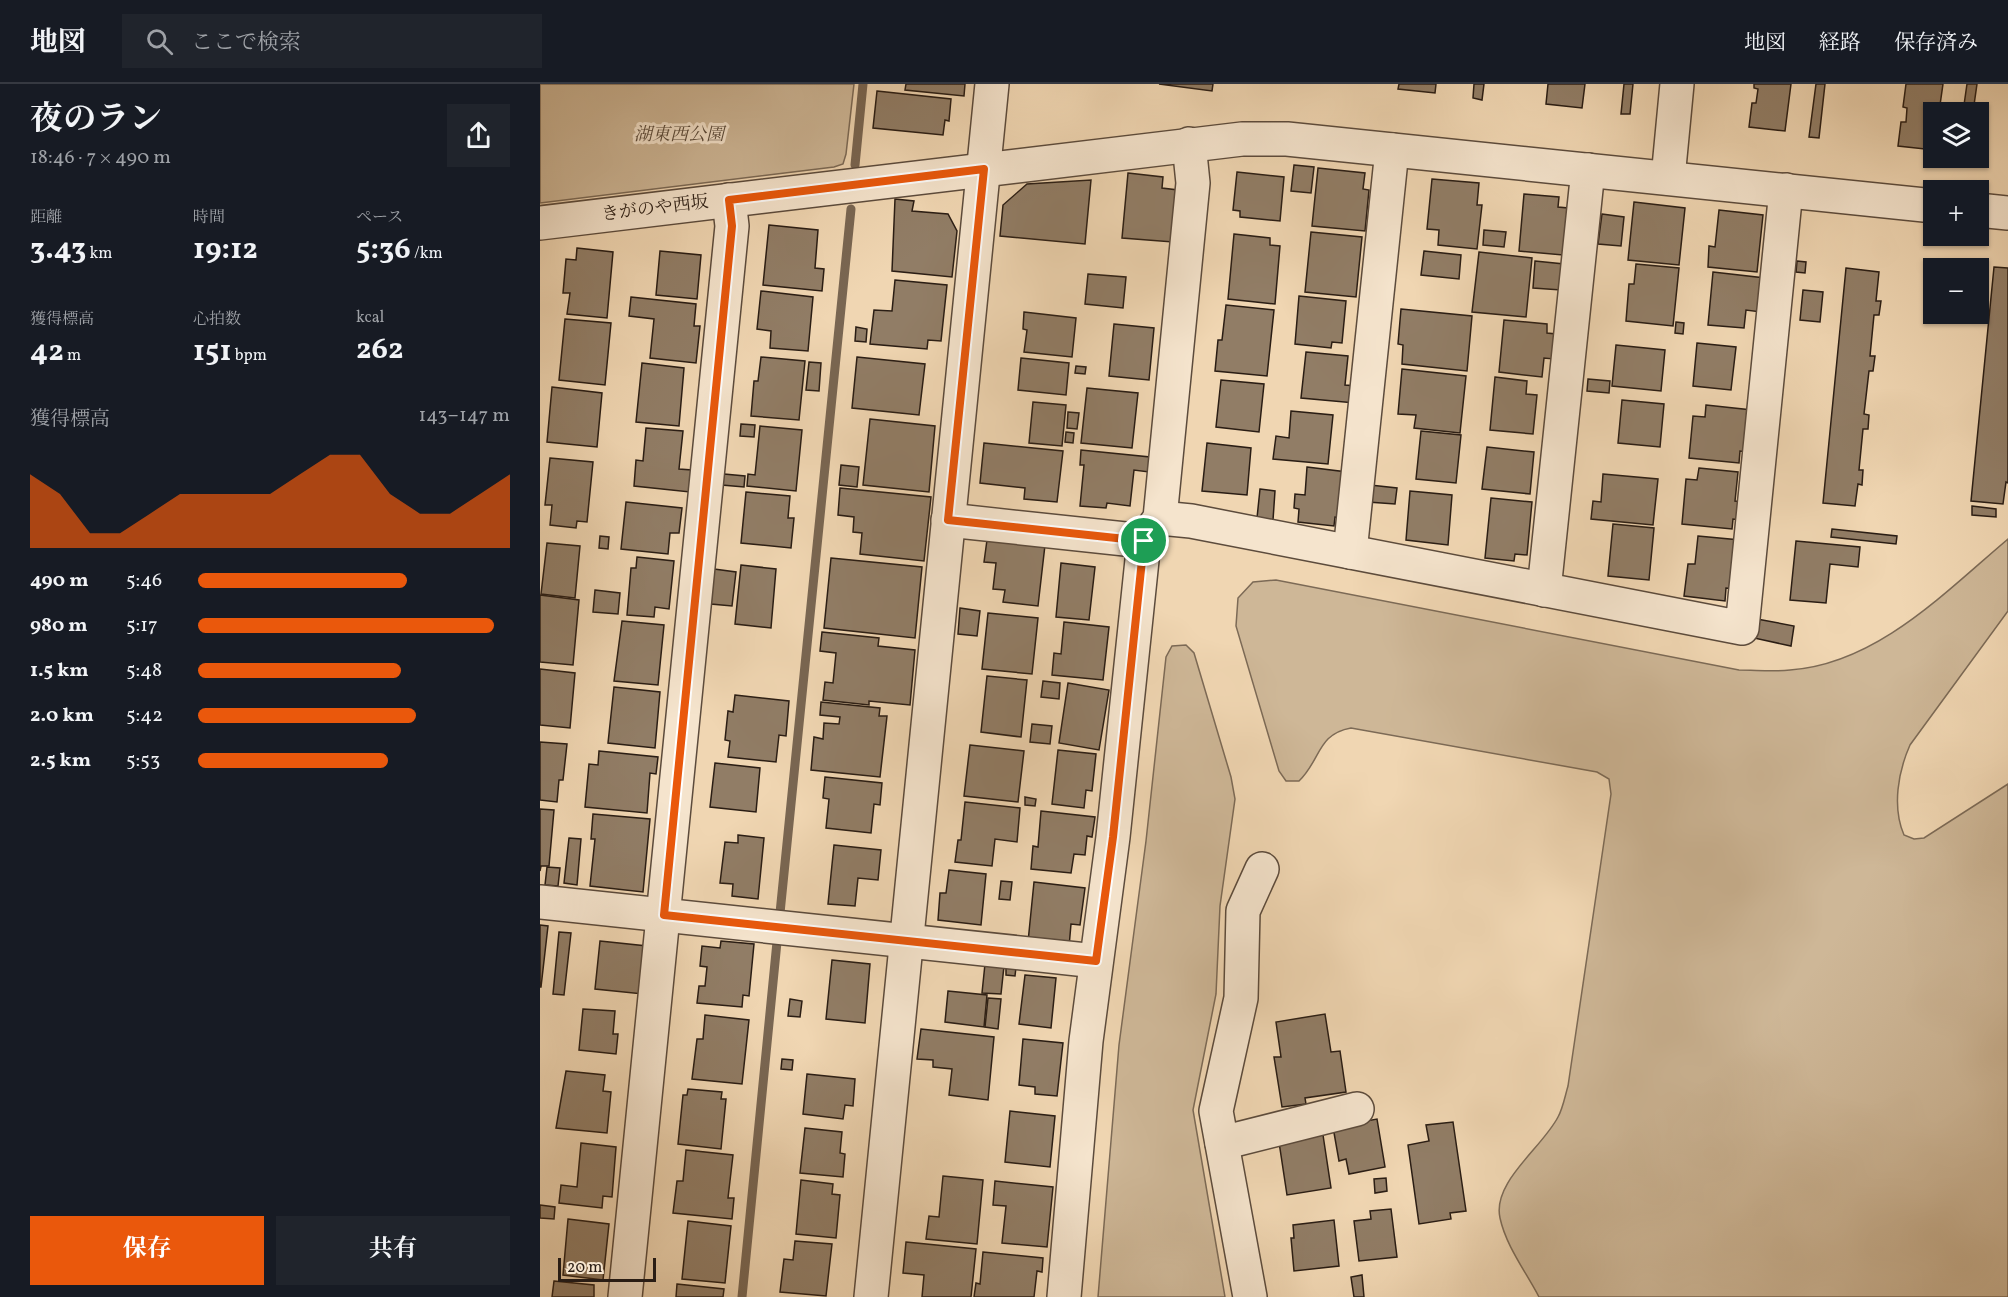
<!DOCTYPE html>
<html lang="ja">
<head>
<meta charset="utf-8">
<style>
  :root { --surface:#171b24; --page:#20242c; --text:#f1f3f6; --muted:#9ea1a6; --line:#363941; --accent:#ea580c }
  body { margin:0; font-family:Vollkorn,"Noto Serif JP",serif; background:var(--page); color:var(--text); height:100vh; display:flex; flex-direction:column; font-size:22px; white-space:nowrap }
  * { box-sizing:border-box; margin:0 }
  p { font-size:20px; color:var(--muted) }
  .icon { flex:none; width:33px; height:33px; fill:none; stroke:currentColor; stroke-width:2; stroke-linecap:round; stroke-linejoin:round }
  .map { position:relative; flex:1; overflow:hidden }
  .side { display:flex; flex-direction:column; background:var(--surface); width:540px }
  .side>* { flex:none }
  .buttons { position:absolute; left:1383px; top:18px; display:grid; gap:12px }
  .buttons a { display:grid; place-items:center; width:66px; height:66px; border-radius:0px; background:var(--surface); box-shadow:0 2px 4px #0004; font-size:30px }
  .scale { position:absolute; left:18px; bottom:15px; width:98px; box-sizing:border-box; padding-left:6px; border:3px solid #2a1d14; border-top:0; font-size:16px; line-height:21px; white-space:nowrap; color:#2a1d14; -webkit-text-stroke:4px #f5e4cd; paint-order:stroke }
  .pin { position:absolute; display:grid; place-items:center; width:51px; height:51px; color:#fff; margin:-26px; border:3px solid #fff; border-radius:50%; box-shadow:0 2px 6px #0007 }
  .round { display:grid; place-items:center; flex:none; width:63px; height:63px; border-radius:0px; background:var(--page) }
  .headline { display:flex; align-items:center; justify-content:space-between; height:102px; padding:0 30px }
  h1 { font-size:33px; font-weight:700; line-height:45px }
  .metrics { display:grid; grid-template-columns:repeat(3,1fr); gap:9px; height:102px; padding:6px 30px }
  .metrics div { display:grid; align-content:center }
  .metrics b { font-size:30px; font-weight:700 }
  .metrics small { font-size:16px; font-weight:400 }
  .metrics p { font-size:16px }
  .chart { height:168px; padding:12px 30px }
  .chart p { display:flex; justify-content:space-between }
  .chart svg { width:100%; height:108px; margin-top:6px; fill:var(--accent); opacity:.7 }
  .cta { display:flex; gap:12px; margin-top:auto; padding:12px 30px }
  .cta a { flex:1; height:69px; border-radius:0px; background:var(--accent); color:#fff; font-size:24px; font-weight:700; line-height:69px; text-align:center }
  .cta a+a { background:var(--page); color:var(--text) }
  ul { padding:0 30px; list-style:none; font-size:20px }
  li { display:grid; grid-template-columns:96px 72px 1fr; align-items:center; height:45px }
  li i { height:15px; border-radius:8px; background:var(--accent) }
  header { display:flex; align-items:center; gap:36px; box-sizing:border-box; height:84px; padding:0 30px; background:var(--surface); border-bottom:2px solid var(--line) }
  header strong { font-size:28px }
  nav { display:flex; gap:33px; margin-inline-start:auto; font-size:21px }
  .search { width:420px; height:54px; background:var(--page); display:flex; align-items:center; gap:15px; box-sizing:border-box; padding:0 21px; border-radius:0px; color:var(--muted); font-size:22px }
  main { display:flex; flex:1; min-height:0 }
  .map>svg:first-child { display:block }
  .green { fill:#ceb797; stroke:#7c6a56; stroke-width:1.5 }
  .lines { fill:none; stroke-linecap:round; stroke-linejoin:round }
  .stream { stroke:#796652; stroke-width:9 }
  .building { fill:#917d66; stroke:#2a1d14; stroke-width:1.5 }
  .minor-casing { stroke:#5c4b3c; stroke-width:36 }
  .minor { stroke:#f5e4cd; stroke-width:33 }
  .route-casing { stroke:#fff; stroke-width:12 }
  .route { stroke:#ea580c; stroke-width:8 }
  .labels { text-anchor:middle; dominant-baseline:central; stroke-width:6; stroke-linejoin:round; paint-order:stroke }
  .park-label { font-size:18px; font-style:italic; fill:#5b4b3b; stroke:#f5e4cd }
  .street-label { font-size:18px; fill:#2a1d14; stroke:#f5e4cd }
</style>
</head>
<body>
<header>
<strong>地図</strong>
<div class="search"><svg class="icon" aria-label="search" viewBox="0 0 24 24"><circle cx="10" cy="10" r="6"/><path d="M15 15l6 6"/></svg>ここで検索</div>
<nav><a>地図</a><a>経路</a><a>保存済み</a></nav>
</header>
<main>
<section class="side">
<div class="headline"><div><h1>夜のラン</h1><p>18:46 · 7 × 490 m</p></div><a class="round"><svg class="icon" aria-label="share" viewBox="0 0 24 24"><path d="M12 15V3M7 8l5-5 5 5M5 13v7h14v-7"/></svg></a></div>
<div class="metrics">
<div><p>距離</p><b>3.43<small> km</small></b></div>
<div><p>時間</p><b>19:12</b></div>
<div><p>ペース</p><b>5:36<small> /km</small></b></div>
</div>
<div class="metrics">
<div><p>獲得標高</p><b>42<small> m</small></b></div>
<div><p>心拍数</p><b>151<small> bpm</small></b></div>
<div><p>kcal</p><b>262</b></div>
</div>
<div class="chart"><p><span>獲得標高</span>143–147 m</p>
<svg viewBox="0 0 160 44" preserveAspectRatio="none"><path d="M0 44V14L10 22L20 38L30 38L40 30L50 22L60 22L70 22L80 22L90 14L100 6L110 6L120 22L130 30L140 30L150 22L160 14V44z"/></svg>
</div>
<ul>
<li><b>490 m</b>5:46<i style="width:67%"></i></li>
<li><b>980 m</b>5:17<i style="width:95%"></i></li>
<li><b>1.5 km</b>5:48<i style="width:65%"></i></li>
<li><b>2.0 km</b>5:42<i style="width:70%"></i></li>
<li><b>2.5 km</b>5:53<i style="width:61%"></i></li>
</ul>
<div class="cta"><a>保存</a><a>共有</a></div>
</section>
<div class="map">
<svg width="1468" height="1213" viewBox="0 0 1468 1213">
  <rect width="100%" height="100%" fill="#f0d6b2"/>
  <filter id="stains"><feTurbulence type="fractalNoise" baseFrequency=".00333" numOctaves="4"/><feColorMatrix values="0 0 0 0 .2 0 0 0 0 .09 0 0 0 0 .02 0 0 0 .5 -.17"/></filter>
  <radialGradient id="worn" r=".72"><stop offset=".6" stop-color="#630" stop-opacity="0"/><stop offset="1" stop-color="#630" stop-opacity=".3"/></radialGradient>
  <g class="green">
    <path d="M0 0H314L306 70 303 80 294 83 0 119Z"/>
    <path d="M1468 455V527L1370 661C1358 688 1352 723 1364 751L1374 755 1384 754 1468 700V1213H999C986 1188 966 1162 960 1134 952 1098 1002 1064 1018 1033 1023 1024 1025 1012 1028 1002L1071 710 1069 695 1057 688 811 644C777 650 781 676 759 697H746L739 687 696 542 698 514 713 498 736 496 1199 586C1216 586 1233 588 1250 586 1337 580 1405 508 1468 455Z"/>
    <path d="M646 561 654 569 691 693 695 715 680 822 676 910 653 1026 685 1213H558L579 961 606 757 626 573 632 562Z"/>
  </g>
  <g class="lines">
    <g class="stream">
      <path d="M315 81 323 0"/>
      <path d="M240 829 311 125"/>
      <path d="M202 1213 237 858"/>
    </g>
  </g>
  <g class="building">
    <path d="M366 0H425L424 12 365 6Z"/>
    <path d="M619 0H673L672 7Z"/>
    <path d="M859 0H896L895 9 858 5Z"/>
    <path d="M934 0H944L942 16 933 14Z"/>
    <path d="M1008 0H1045L1042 24 1006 20Z"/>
    <path d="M1084 0H1093L1090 30H1081Z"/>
    <path d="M1214 0H1251L1245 47 1209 43 1212 19H1216L1218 5 1214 4Z"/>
    <path d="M1276 0H1285L1279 54 1269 53Z"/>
    <path d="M1366 0H1403L1399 28H1394V66L1358 62 1361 38H1366L1367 24 1363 23Z"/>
    <path d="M1427 0H1437L1433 28H1423Z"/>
    <path d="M337 7 411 15 409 37 405 36 403 51 333 44Z"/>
    <path d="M754 81 774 83 771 109 751 107Z"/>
    <path d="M778 84 825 89 823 105 829 106 825 147 772 142Z"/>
    <path d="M697 88 744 93 740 137 700 133V127L693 126Z"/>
    <path d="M588 89 623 93 622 104 638 106 633 158 582 154Z"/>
    <path d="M892 95 939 99 937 121H942L937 165 898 161 899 146 887 145Z"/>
    <path d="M551 96 545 160 460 152 463 121 487 100Z"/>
    <path d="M984 110 1019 113 1018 123 1028 124 1023 171 979 167Z"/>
    <path d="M355 115 374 117 372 127 408 130 417 147 412 193 352 187Z"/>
    <path d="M1094 118 1145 124 1139 181 1088 176Z"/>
    <path d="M1179 126 1223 131 1217 188 1168 183 1169 162 1175 163Z"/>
    <path d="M1062 130 1084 133 1081 162 1058 160Z"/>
    <path d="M229 141 278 146 275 184 284 185 282 207 223 201Z"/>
    <path d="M944 146 966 148 964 163 943 161Z"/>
    <path d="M771 148 822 153 816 213 765 208Z"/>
    <path d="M694 150 730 154V161L740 162 735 220 688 215Z"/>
    <path d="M37 164 73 168 67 234 27 230 30 209H23L26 175 36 176Z"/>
    <path d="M120 167 161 171 157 215 116 211Z"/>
    <path d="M884 167 921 171 919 195 881 191Z"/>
    <path d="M939 168 992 174 986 233 932 228Z"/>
    <path d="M995 177 1024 180 1021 206 993 204Z"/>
    <path d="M1257 177 1266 178 1265 189 1256 188Z"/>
    <path d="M1096 180 1139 184 1133 242 1086 237 1089 200H1094Z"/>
    <path d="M1454 183 1468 184V399L1466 398 1463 420 1431 417Z"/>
    <path d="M1306 184 1339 188 1336 217H1341L1339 231H1334L1330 272H1335L1333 287H1329L1324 330 1329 331 1328 345H1323L1319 386H1323L1322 401 1318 400 1315 422 1283 419Z"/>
    <path d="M1173 188 1225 194 1221 228 1206 226 1204 244 1168 241Z"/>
    <path d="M548 190 586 193 583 224 545 220Z"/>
    <path d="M355 196 407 201 401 257 388 256 387 265 330 260 334 226 352 227Z"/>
    <path d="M1263 206 1283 208 1280 238 1260 236Z"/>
    <path d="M221 207 273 213 268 267 230 264 231 247 217 245Z"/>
    <path d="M759 212 806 217 802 259 792 258 791 264 755 260Z"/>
    <path d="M91 213 156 220 154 242H160L156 279 110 274 114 235 89 232Z"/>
    <path d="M686 221 734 226 727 292 675 287 678 256H682Z"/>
    <path d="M861 225 932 232 927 287 862 280 863 261 858 260Z"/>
    <path d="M484 228 536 234 532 273 484 268 487 246 483 245Z"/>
    <path d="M25 235 71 239 65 301 19 296Z"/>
    <path d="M964 236 1007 240V249L1016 250 1014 275 1004 274 1002 293 959 288Z"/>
    <path d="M1136 238 1144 239 1143 250 1135 249Z"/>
    <path d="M574 240 614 244 609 296 569 292Z"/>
    <path d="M316 243 327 245 326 258 315 257Z"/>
    <path d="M1157 259 1196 263 1191 306 1153 302Z"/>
    <path d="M1076 261 1125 266 1121 307 1072 302Z"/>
    <path d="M766 268 808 272 805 301 817 302 815 319 761 314Z"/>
    <path d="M221 273 265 277 259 336 211 332 214 297H218Z"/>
    <path d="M317 273 385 280 379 331 312 324Z"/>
    <path d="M481 274 529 279 526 311 478 306Z"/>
    <path d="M269 278 281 279 279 307 266 306Z"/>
    <path d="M102 279 144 284 139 342 96 338Z"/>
    <path d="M536 282 546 283 545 290 535 289Z"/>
    <path d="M862 285 926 292 920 349 874 344 876 331 858 330Z"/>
    <path d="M955 293 987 297 986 310 997 311 993 350 950 346Z"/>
    <path d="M1048 295 1070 297 1069 309 1047 307Z"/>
    <path d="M681 296 724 300 719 348 676 343Z"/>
    <path d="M12 303 62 309 57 363 7 358Z"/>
    <path d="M547 304 598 309 592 364 541 359Z"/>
    <path d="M1082 316 1124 320 1120 363 1078 359Z"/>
    <path d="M493 318 526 321 522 362 489 359Z"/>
    <path d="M1166 321 1212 326 1208 368 1200 367 1199 379 1149 374 1153 332 1165 333Z"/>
    <path d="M751 327 793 331 788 380 733 375 736 352 749 354Z"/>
    <path d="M528 328 539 329 537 345 527 344Z"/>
    <path d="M330 335 395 342 389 408 323 401Z"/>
    <path d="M201 340 215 341 214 353 200 352Z"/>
    <path d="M220 342 262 346 256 407 207 402 208 390 215 391Z"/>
    <path d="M106 344 143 347 139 385 152 386 150 408 94 402 96 376 103 377Z"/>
    <path d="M881 347 921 351 916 399 876 395Z"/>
    <path d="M526 348 534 349 533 359 525 358Z"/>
    <path d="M444 359 523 367 517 418 484 415 485 404 440 399Z"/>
    <path d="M667 359 711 364 707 411 662 407Z"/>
    <path d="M947 363 994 368 990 410 942 405Z"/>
    <path d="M541 366 610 373 609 388 594 386 590 422 567 419 566 424 540 422 544 381H540Z"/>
    <path d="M10 374 53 378 47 438 37 437 36 444 10 441 12 421H5Z"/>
    <path d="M301 381 319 383 317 403 299 401Z"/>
    <path d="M767 383 807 388 803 434 795 433 794 442 758 438 759 425 754 424 755 410 765 411Z"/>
    <path d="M1159 384 1198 388 1195 417 1203 418 1201 436 1193 435 1192 445 1142 440 1146 395 1157 396Z"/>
    <path d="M184 390 205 392 204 403 182 401Z"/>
    <path d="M1063 390 1118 395 1113 441 1051 435 1053 417 1061 418Z"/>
    <path d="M830 401 857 404 855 420 828 418Z"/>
    <path d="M300 404 391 413 384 477 320 470 322 449 313 448 314 433 298 431Z"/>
    <path d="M720 405 735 407 733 436 717 434Z"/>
    <path d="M870 407 912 411 908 461 866 456Z"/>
    <path d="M206 408 250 412 248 434H254L251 464 201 459Z"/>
    <path d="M951 414 992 418 987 471 975 470 974 477 945 474Z"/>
    <path d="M86 418 142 424 139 449H130L128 470 81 465Z"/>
    <path d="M1432 422 1456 425V433L1432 431Z"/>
    <path d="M1073 440 1114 444 1109 496 1068 492Z"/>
    <path d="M1292 445 1357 452 1356 460 1291 453Z"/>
    <path d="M60 452 69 453 68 465 59 464Z"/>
    <path d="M1158 452 1200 456 1196 505 1186 504 1185 517 1144 512 1148 480H1155Z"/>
    <path d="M447 456 505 461 498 522 463 518 465 506 453 505 456 479 444 478Z"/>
    <path d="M1256 457 1320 463 1318 483 1290 480 1286 519 1250 516Z"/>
    <path d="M7 459 40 462 35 514 1 510Z"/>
    <path d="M97 473 134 477 129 525 115 523 114 533 87 531 91 484H96Z"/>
    <path d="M291 474 382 483 375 554 284 544Z"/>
    <path d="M521 479 555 483 549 536 516 533Z"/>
    <path d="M201 481 236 485 231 544 195 540Z"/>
    <path d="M174 485 196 488 192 522 171 520Z"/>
    <path d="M55 506 80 509 78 530 53 528Z"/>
    <path d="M0 511 39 516 33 581 0 578Z"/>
    <path d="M420 524 440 527 437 552 418 550Z"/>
    <path d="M448 529 498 534 492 590 442 585Z"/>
    <path d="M1217 535 1254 542 1251 562 1214 554Z"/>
    <path d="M82 537 124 541 118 601 74 597Z"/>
    <path d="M524 538 569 543 563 596 512 591 514 569 521 570Z"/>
    <path d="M282 548 339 554 338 562 375 566 370 621 329 617V621L283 616 285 598 293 599 296 569 280 567Z"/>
    <path d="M0 585 35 589 30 644 0 641Z"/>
    <path d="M447 592 487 596 481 653 441 648Z"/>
    <path d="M503 597 520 599 519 615 501 613Z"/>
    <path d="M528 599 569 606 559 666 519 659Z"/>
    <path d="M74 603 120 608 115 664 68 659Z"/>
    <path d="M195 611 249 617 246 652 239 651 236 678 188 673 190 657 185 656 188 627 193 628Z"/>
    <path d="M281 618 340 624 339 632H347L340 693 271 686 274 653 283 655 284 639 299 640 300 633 280 631Z"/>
    <path d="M492 640 512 642 510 660 490 658Z"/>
    <path d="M0 658 27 660 23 696H19L17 718 0 716Z"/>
    <path d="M430 661 484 667 478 718 424 712Z"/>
    <path d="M518 666 556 670 552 707 546 706 544 724 512 720Z"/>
    <path d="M59 667 118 673 116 690 110 689 107 729 45 723 49 680 58 681Z"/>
    <path d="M175 679 220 684 216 728 170 723Z"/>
    <path d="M285 693 342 699 340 721 334 720 331 749 286 744 289 715 283 714Z"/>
    <path d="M485 713 496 715 495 722 485 721Z"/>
    <path d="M425 718 480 724 477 758 455 755 452 782 415 778 418 756H421Z"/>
    <path d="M0 725 14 726 9 782H1L0 787Z"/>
    <path d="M501 727 555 733 552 753 547 752 545 771 534 770 531 789 491 785 493 762 498 763Z"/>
    <path d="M53 730 110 735 103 808 50 802 55 755H51Z"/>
    <path d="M198 751 224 754 218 815 192 812 193 800 180 799 185 758 198 759Z"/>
    <path d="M29 754 41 755 37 801 24 799Z"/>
    <path d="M294 761 341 766 338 796 318 794 315 822 288 820Z"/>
    <path d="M7 783 20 784 18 802 5 801Z"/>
    <path d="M409 786 446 790 441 841 398 836 400 809H406Z"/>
    <path d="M461 797 472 798 470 816 459 815Z"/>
    <path d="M494 798 545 804 540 841 531 840 529 863 488 858Z"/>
    <path d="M0 841 8 842 1 903H0Z"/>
    <path d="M19 848 31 849 24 911 13 910Z"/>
    <path d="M60 857 107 862 103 910 55 905Z"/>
    <path d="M181 857 214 860 209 912 203 911 202 923 157 919 159 902H165L167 883 160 882 162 862 180 864Z"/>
    <path d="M292 876 330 880 325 939 286 935Z"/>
    <path d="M445 880 464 882 461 910 442 909Z"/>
    <path d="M466 882 476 883 475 892 466 891Z"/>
    <path d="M485 891 516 894 511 944 479 940Z"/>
    <path d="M408 907 447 911 444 943 405 938Z"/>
    <path d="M448 914 461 915 458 945 445 943Z"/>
    <path d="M250 915 262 917 260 933 248 932Z"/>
    <path d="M43 925 75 927 73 950H78L76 970 39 966Z"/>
    <path d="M785 930 791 968 800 967 806 1008 765 1014 766 1020 742 1023 734 973H741L736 938Z"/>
    <path d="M165 931 209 936 202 1000 152 995 157 955H163Z"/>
    <path d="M381 945 454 953 448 1016 409 1011 412 985 393 983V976L377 975Z"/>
    <path d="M483 955 523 959 517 1012 495 1010V1003L479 1001Z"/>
    <path d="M242 975 253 976 252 986 241 985Z"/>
    <path d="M26 987 65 991 63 1007 71 1008 67 1049 16 1044Z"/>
    <path d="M267 990 315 995 313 1022 305 1021 303 1035 263 1030Z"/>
    <path d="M148 1005 182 1008 181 1015H186L181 1065 138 1060 143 1011H147Z"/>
    <path d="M470 1027 515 1032 510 1083 465 1078Z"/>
    <path d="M837 1035 845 1083 809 1090 806 1075 799 1077 793 1043Z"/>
    <path d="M913 1038 926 1127 910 1129 911 1135 879 1140 868 1061 889 1057 886 1041Z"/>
    <path d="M265 1044 302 1048 300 1069 305 1070 303 1093 260 1089Z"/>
    <path d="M783 1051 791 1104 747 1111 739 1058Z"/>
    <path d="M41 1059 76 1063 72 1113 63 1112 62 1124 19 1119 21 1101 37 1103Z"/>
    <path d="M146 1066 193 1071 188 1114H194L192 1135 133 1129 137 1097H143Z"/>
    <path d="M403 1092 443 1096 437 1160 386 1155 389 1132 399 1133Z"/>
    <path d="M846 1094 847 1107 835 1109 834 1095Z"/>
    <path d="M261 1096 293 1100 292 1110 300 1111 296 1154 256 1150Z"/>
    <path d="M455 1097 513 1103 507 1163 462 1159 466 1122 453 1121Z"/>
    <path d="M0 1121 15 1123 14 1135 0 1134Z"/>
    <path d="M851 1125 857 1173 819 1177 814 1137 831 1135 830 1127Z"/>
    <path d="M28 1135 69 1140 63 1196 23 1191Z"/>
    <path d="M794 1136 799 1182 754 1187 751 1154H754L753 1141Z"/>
    <path d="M148 1137 191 1142 185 1199 142 1195Z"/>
    <path d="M255 1157 292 1160 286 1212 240 1208 244 1175 253 1176Z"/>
    <path d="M366 1158 436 1165 431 1213H382L384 1191 363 1189Z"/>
    <path d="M443 1168 503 1174 502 1188 497 1187 494 1213H434L436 1199 440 1200Z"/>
    <path d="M822 1191 824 1213H814L811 1193Z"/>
    <path d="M14 1197 54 1201V1213H12Z"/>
    <path d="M137 1200 184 1205 183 1213H136Z"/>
  </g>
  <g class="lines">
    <defs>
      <g id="minor">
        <path d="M1128 94 1137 0"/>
        <path d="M1438 126 1468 129"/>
        <path d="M0 139 702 55H747L1394 122"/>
        <path d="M620 434 651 437 1202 544 1246 106"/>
        <path d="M408 436 604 457"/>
        <path d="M810 468 852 66"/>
        <path d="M1004 506 1048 86"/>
        <path d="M0 818 556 877"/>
        <path d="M682 1059 817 1025"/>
        <path d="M85 1213 192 142 189 116"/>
        <path d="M331 1213 452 0"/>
        <path d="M524 1213 546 957 573 753 604 457 620 434 653 99 649 60"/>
        <path d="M710 1213 676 1027 701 914 703 827 722 785"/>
      </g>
    </defs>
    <use href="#minor" class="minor-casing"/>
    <use href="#minor" class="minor"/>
  </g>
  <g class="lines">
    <defs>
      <path id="route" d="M444 85 408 436 604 457 573 753 556 877 124 831 192 142 189 116Z"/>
    </defs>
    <use href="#route" class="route-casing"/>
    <use href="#route" class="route"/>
  </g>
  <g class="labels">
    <g class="park-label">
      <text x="139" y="51">湖東西公園</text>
    </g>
    <g class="street-label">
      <text transform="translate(115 125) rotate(-7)">きがのや西坂</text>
    </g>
  </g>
  <rect width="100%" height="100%" filter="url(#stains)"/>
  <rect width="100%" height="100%" fill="url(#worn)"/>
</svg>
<div class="buttons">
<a><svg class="icon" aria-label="layers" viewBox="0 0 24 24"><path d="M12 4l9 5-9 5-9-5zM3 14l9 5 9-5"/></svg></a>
<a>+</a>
<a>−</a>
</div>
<div class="scale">20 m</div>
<div class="pin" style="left:604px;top:457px;background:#1e9e55"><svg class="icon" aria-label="arrive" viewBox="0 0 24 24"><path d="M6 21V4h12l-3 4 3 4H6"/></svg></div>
</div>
</main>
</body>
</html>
